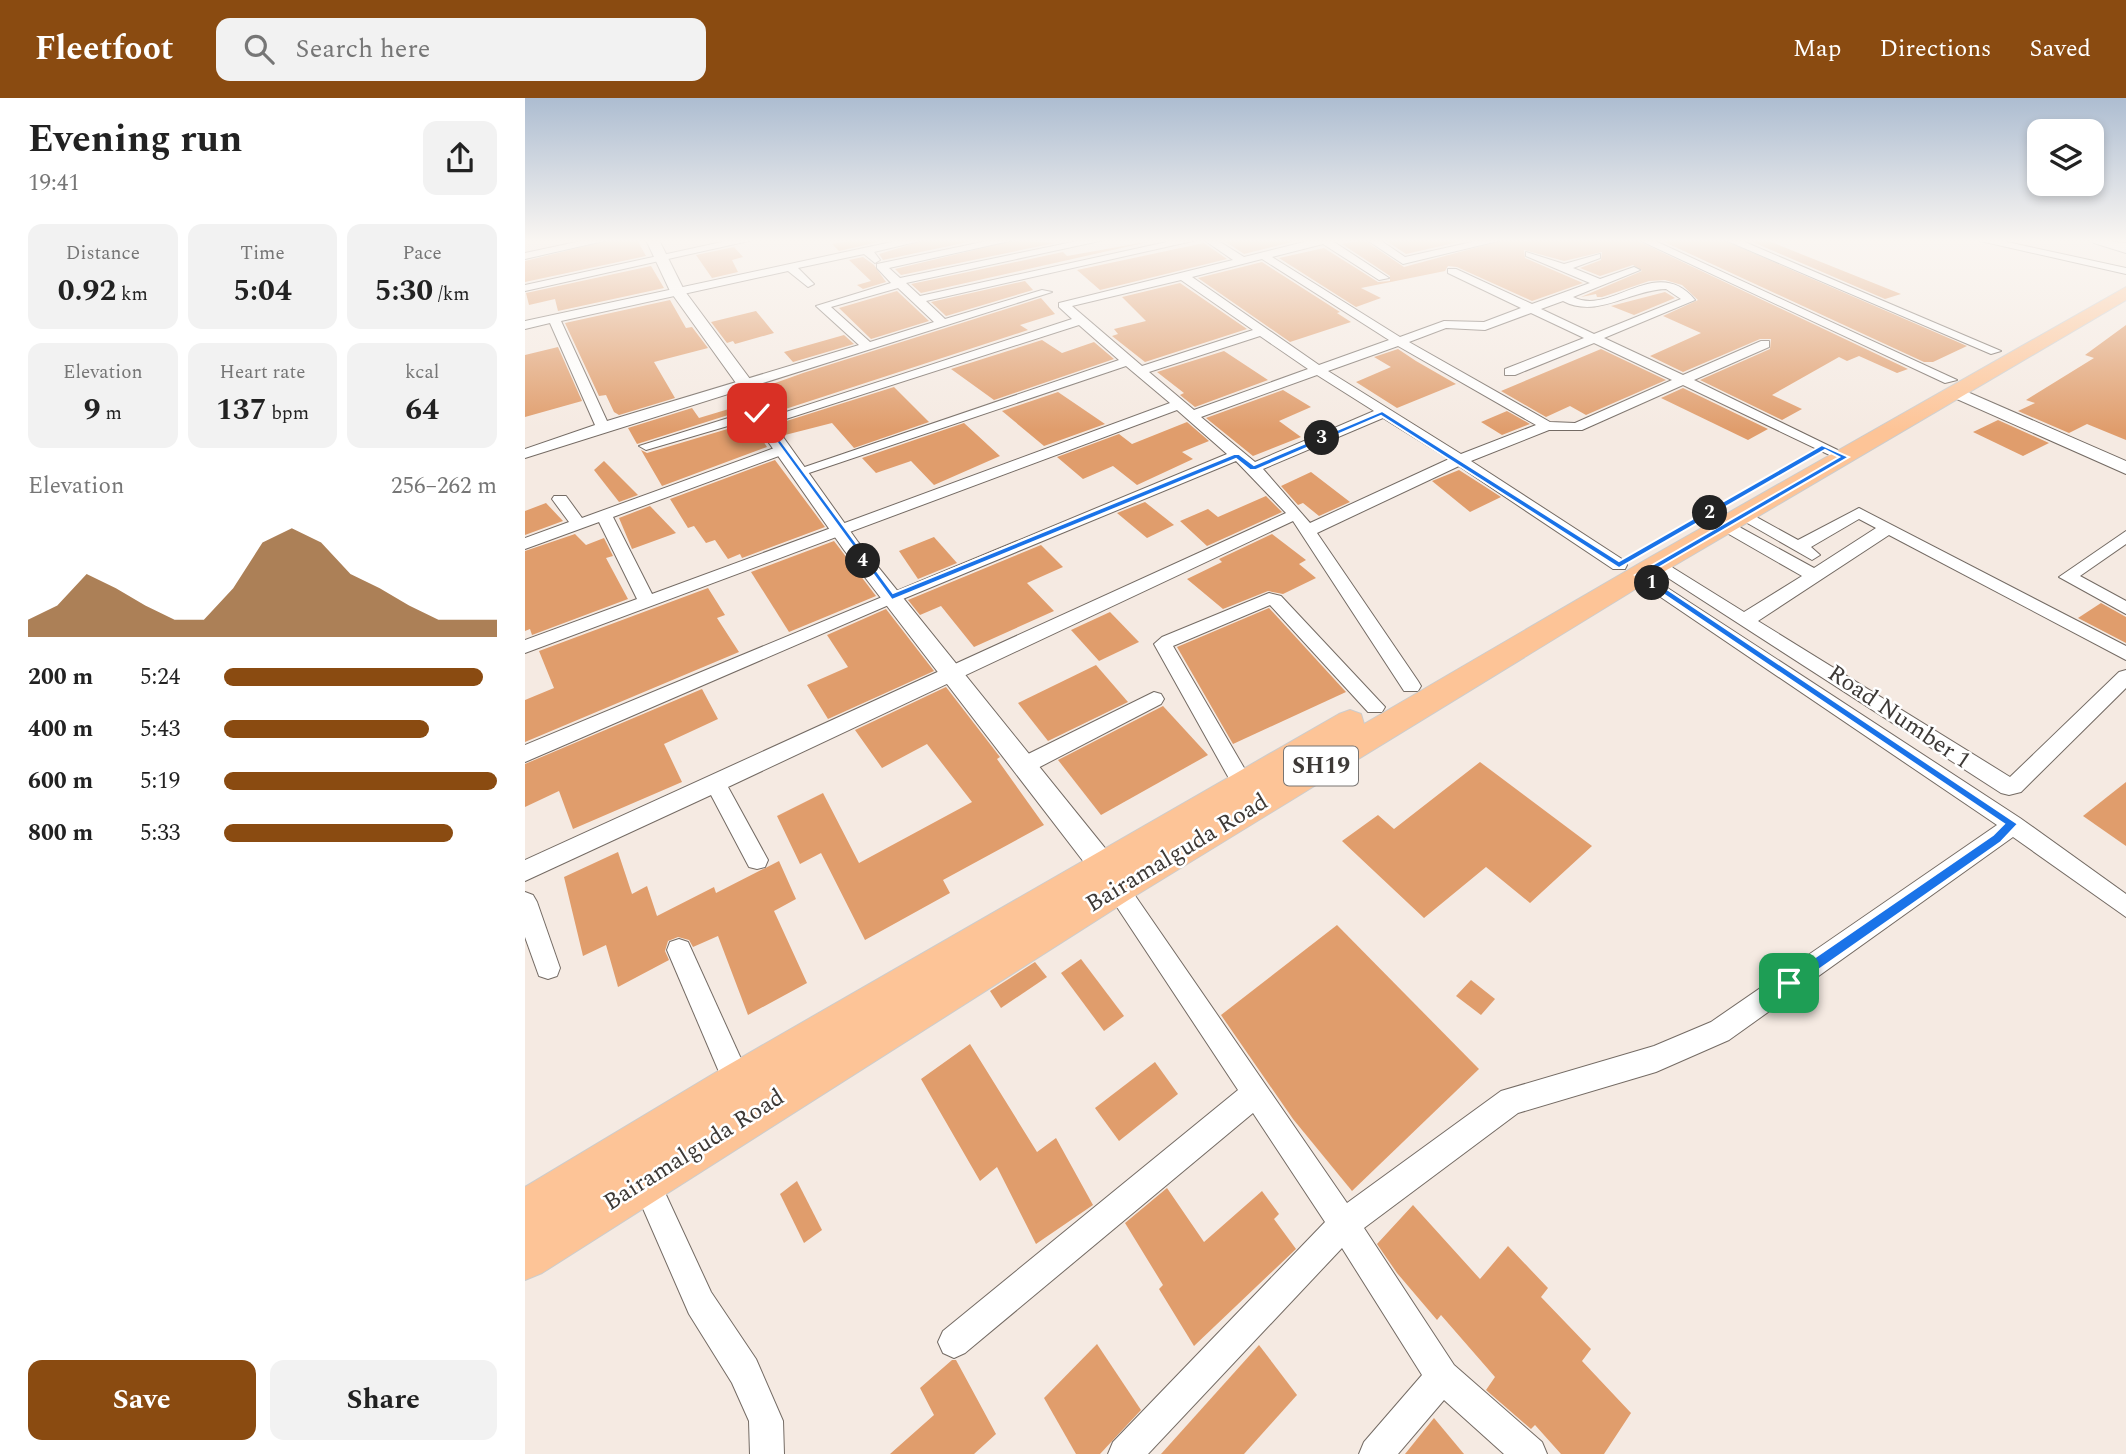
<!DOCTYPE html>
<html lang="en">
<head>
<meta charset="utf-8">
<style>
  :root { --surface:#fff; --page:#f2f2f2; --text:#222; --muted:#767676; --accent:#8a4b11 }
  body { margin:0; font-family:Spectral,serif; background:var(--page); color:var(--text); height:100vh; display:flex; flex-direction:column; font-size:26px; white-space:nowrap }
  * { box-sizing:border-box; margin:0 }
  p { font-size:23px; color:var(--muted) }
  .icon { flex:none; width:38px; height:38px; fill:none; stroke:currentColor; stroke-width:2; stroke-linecap:round; stroke-linejoin:round }
  .map { position:relative; flex:1; overflow:hidden }
  .drawer { display:flex; flex-direction:column; background:var(--surface); width:525px }
  .drawer>* { flex:none }
  .buttons { position:absolute; left:1502px; top:21px; display:grid; gap:14px }
  .buttons a { display:grid; place-items:center; width:77px; height:77px; border-radius:14px; background:var(--surface); box-shadow:0 4px 10px #0003; font-size:35px }
  .pin { position:absolute; display:grid; place-items:center; width:60px; height:60px; color:#fff; margin:-30px; border-radius:14px; box-shadow:0 4px 10px #0006 }
  .km { position:absolute; width:35px; height:35px; margin:-18px; border-radius:50%; background:#222; color:#fff; font-size:19px; line-height:35px; text-align:center }
  .round { display:grid; place-items:center; flex:none; width:74px; height:74px; border-radius:14px; background:var(--page) }
  .overview { display:flex; align-items:center; justify-content:space-between; height:119px; padding:0 28px }
  h1 { font-size:38px; font-weight:700; line-height:52px }
  .metrics { display:grid; grid-template-columns:repeat(3,1fr); gap:10px; height:119px; padding:7px 28px }
  .metrics div { display:grid; align-content:center; border-radius:14px; background:var(--page); text-align:center }
  .metrics b { font-size:30px; font-weight:700 }
  .metrics small { font-size:19px; font-weight:400 }
  .metrics p { font-size:19px }
  .chart { height:196px; padding:14px 28px }
  .chart p { display:flex; justify-content:space-between }
  .chart svg { width:100%; height:126px; margin-top:7px; fill:var(--accent); opacity:.7 }
  .primary-button { display:flex; gap:14px; margin-top:auto; padding:14px 28px }
  .primary-button a { flex:1; height:80px; border-radius:14px; background:var(--accent); color:#fff; font-size:28px; font-weight:700; line-height:80px; text-align:center }
  .primary-button a+a { background:var(--page); color:var(--text) }
  ul { padding:0 28px; list-style:none; font-size:23px }
  li { display:grid; grid-template-columns:112px 84px 1fr; align-items:center; height:52px }
  li i { height:18px; border-radius:9px; background:var(--accent) }
  header { display:flex; align-items:center; gap:42px; box-sizing:border-box; height:98px; padding:0 35px; background:var(--accent); color:#fff }
  header strong { font-size:33px }
  nav { display:flex; gap:38px; margin-inline-start:auto; font-size:24px }
  .search { width:490px; height:63px; background:var(--page); display:flex; align-items:center; gap:18px; box-sizing:border-box; padding:0 24px; border-radius:14px; color:var(--muted); font-size:26px }
  main { display:flex; flex:1; min-height:0 }
  .map>svg:first-child { display:block }
  .building { fill:#e09d6c }
  .lines { fill:none; stroke-linecap:round; stroke-linejoin:round }
  .minor-casing { stroke:#746b64; stroke-width:2 }
  .tertiary-casing { stroke:#746b64; stroke-width:2 }
  .secondary-casing { stroke:#746b64; stroke-width:2 }
  .primary-casing { stroke:#cdcccb; stroke-width:2 }
  .minor { fill:#fff; fill-rule:evenodd }
  .tertiary { fill:#fff; fill-rule:evenodd }
  .secondary { fill:#fff; fill-rule:evenodd }
  .primary { fill:#fdc497; fill-rule:evenodd }
  .route { fill:#1a73e8; stroke:#fff; stroke-width:2 }
  .labels { text-anchor:middle; dominant-baseline:central; stroke-width:5; stroke-linejoin:round; paint-order:stroke }
  .shield { fill:#fff; stroke:#787573; stroke-width:2 }
  .shield-label { font-size:23px; font-weight:bold; fill:#3e3a37 }
  .street-label { font-size:24px; fill:#3e3a37; stroke:#fff }
</style>
</head>
<body>
<header>
<strong>Fleetfoot</strong>
<div class="search"><svg class="icon" aria-label="search" viewBox="0 0 24 24"><circle cx="10" cy="10" r="6"/><path d="M15 15l6 6"/></svg>Search here</div>
<nav><a>Map</a><a>Directions</a><a>Saved</a></nav>
</header>
<main>
<section class="drawer">
<div class="overview"><div><h1>Evening run</h1><p>19:41</p></div><a class="round"><svg class="icon" aria-label="share" viewBox="0 0 24 24"><path d="M12 15V3M7 8l5-5 5 5M5 13v7h14v-7"/></svg></a></div>
<div class="metrics">
<div><p>Distance</p><b>0.92<small> km</small></b></div>
<div><p>Time</p><b>5:04</b></div>
<div><p>Pace</p><b>5:30<small> /km</small></b></div>
</div>
<div class="metrics">
<div><p>Elevation</p><b>9<small> m</small></b></div>
<div><p>Heart rate</p><b>137<small> bpm</small></b></div>
<div><p>kcal</p><b>64</b></div>
</div>
<div class="chart"><p><span>Elevation</span>256–262 m</p>
<svg viewBox="0 0 160 44" preserveAspectRatio="none"><path d="M0 44V38L10 33L20 22L30 27L40 33L50 38L60 38L70 27L80 11L90 6L100 11L110 22L120 27L130 33L140 38L150 38L160 38V44z"/></svg>
</div>
<ul>
<li><b>200 m</b>5:24<i style="width:95%"></i></li>
<li><b>400 m</b>5:43<i style="width:75%"></i></li>
<li><b>600 m</b>5:19<i style="width:100%"></i></li>
<li><b>800 m</b>5:33<i style="width:84%"></i></li>
</ul>
<div class="primary-button"><a>Save</a><a>Share</a></div>
</section>
<div class="map">
<svg width="1601" height="1356" viewBox="0 0 1601 1356">
  <rect width="100%" height="100%" fill="#f5eae2"/>
  <g class="building">
    <path d="M85 142H112L121 158 0 184V163Z"/>
    <path d="M329 142H362L314 153 307 146Z"/>
    <path d="M401 142H452L358 162 354 156Z"/>
    <path d="M491 142 530 145 376 177 370 171Z"/>
    <path d="M632 142 396 195 386 186 538 154 542 158Z"/>
    <path d="M698 142H775L719 156Z"/>
    <path d="M839 142 879 169 979 142H1111L1383 271 1372 275 1334 258 1322 263 1314 259 1247 297 1277 311 1257 322 1175 282 1245 251 1246 241H1235L1158 274 1125 258 1176 235 1138 218 1173 202 1157 187 1140 182 1124 183 1077 199H1072L1071 196 1056 199 1117 173 1108 167 1075 178 1055 170 1076 162 1077 154 1039 163 999 152 1000 160 1058 185 1007 203 932 169 923 168 920 173 836 190 856 200 831 209 754 160 799 150 853 184 865 183V178L817 146Z"/>
    <path d="M860 142H942L881 156Z"/>
    <path d="M1135 142H1198L1442 248 1408 264H1399Z"/>
    <path d="M1223 142H1241L1376 196 1360 201Z"/>
    <path d="M679 145 702 161 575 192 552 172Z"/>
    <path d="M209 149 218 159 207 162 213 174 187 180 171 157Z"/>
    <path d="M338 159 349 167 361 184 338 191 332 187 346 183 324 162Z"/>
    <path d="M737 164 815 214 812 215 826 224 765 244 673 180Z"/>
    <path d="M126 168 139 190 33 213 30 201 4 207 1 195Z"/>
    <path d="M500 183 508 192 421 218 406 204Z"/>
    <path d="M655 185 722 231 620 264 587 238 593 236 589 231 621 223 597 199Z"/>
    <path d="M372 193 404 223 346 241 314 210Z"/>
    <path d="M1140 194 1150 200 1109 217 1086 208Z"/>
    <path d="M516 200 530 216 495 227 503 232 245 316 237 300 245 298 239 289 278 275Z"/>
    <path d="M145 202 161 230 167 229 183 250 129 264 150 300 94 317 89 314 81 297 74 298 40 225Z"/>
    <path d="M231 213 249 235 210 246 208 243 202 245 186 224Z"/>
    <path d="M1601 227V342L1562 326 1544 335 1493 313 1510 305 1501 302 1569 260 1560 257Z"/>
    <path d="M319 237 329 246 268 264 259 254Z"/>
    <path d="M517 242 537 255 569 244 589 261 469 302 426 271Z"/>
    <path d="M33 249 57 303 0 319V257Z"/>
    <path d="M873 251 891 263 931 286 872 310 831 284 866 269 849 259Z"/>
    <path d="M1076 251 1141 282 1061 317 1045 308 1021 319 976 293Z"/>
    <path d="M699 253 743 282 670 309 655 297 659 295 632 274Z"/>
    <path d="M369 289 404 324 329 350 307 325 260 337 252 326Z"/>
    <path d="M1158 290 1243 331 1223 342 1136 300Z"/>
    <path d="M758 292 786 309 754 323 776 339 728 358 681 320Z"/>
    <path d="M533 294 580 326 519 348 477 313Z"/>
    <path d="M217 307 219 312 112 346 103 330 167 310 174 320Z"/>
    <path d="M982 313 1005 326 977 337 956 324Z"/>
    <path d="M1473 322 1524 345 1498 358 1448 334Z"/>
    <path d="M226 324 242 349 137 388 116 352 122 355Z"/>
    <path d="M662 324 684 343 657 354 668 361 612 387 588 368 558 381 532 359 594 336 607 346Z"/>
    <path d="M439 325 475 358 409 387 386 363 351 375 337 360Z"/>
    <path d="M250 362 300 429 217 460 215 456 203 461 190 442 181 445 169 428 163 430 145 401Z"/>
    <path d="M79 363 113 397 94 404 69 372Z"/>
    <path d="M934 372 959 388 976 399 945 414 907 383Z"/>
    <path d="M786 374 825 404 794 418 778 405 773 407 756 388Z"/>
    <path d="M741 398 757 414 682 448 655 423 683 411 693 419Z"/>
    <path d="M620 404 649 427 622 440 592 415Z"/>
    <path d="M21 405 38 423 0 437V413Z"/>
    <path d="M125 408 151 435 107 451 94 420Z"/>
    <path d="M50 436 61 447 79 440 88 458 81 460 103 501 7 537 5 531 0 533V453Z"/>
    <path d="M747 436 781 462 774 466 791 480 758 496 743 493 698 511 662 481 697 464 694 461Z"/>
    <path d="M409 439 432 465 393 481 374 453Z"/>
    <path d="M309 443 351 498 264 534 226 474Z"/>
    <path d="M516 447 538 469 502 485 529 513 449 549 416 508 395 517 383 502Z"/>
    <path d="M183 490 200 517 192 520 214 554 0 644V602L29 590 14 553Z"/>
    <path d="M1576 505 1601 519V545L1553 520Z"/>
    <path d="M744 510 821 594 708 646 652 549Z"/>
    <path d="M361 511 409 573 303 621 282 587 323 569 302 537Z"/>
    <path d="M585 514 614 544 574 563 546 532Z"/>
    <path d="M571 567 603 604 523 643 493 605Z"/>
    <path d="M421 589 475 659 472 661 519 727 418 782 425 795 340 842 296 755 275 766 252 718 298 695 334 765 447 704 402 646 357 670 330 632Z"/>
    <path d="M177 591 193 621 139 646 157 684 48 731 34 693 0 709V666Z"/>
    <path d="M638 608 683 657 576 717 533 662Z"/>
    <path d="M955 664 1067 748 1005 805 961 769 899 820 817 743 853 717 869 731Z"/>
    <path d="M1601 684V748L1558 718Z"/>
    <path d="M93 754 107 796 122 788 132 818 189 789 191 795 254 763 271 801 249 813 282 885 223 917 193 838 168 849 164 842 153 839 143 843 140 853 144 862 93 889 81 847 58 858 39 779Z"/>
    <path d="M812 827 954 971 827 1093 768 1021 696 917Z"/>
    <path d="M556 861 599 918 579 933 536 875Z"/>
    <path d="M510 864 522 879 476 910 465 893Z"/>
    <path d="M946 882 970 901 956 917 931 898Z"/>
    <path d="M445 946 512 1054 531 1040 568 1107 511 1146 472 1069 455 1083 396 981Z"/>
    <path d="M630 964 653 996 594 1043 570 1010Z"/>
    <path d="M272 1083 297 1132 279 1145 255 1096Z"/>
    <path d="M642 1090 679 1144 737 1093 754 1116 749 1121 771 1151 669 1248 634 1191 638 1187 600 1125Z"/>
    <path d="M888 1107 955 1181 983 1148 1023 1190 1016 1199 1066 1251 1057 1263 1106 1315 1079 1356H1036L1010 1327 1006 1331 961 1292 970 1279 916 1217 912 1222 872 1175 852 1146Z"/>
    <path d="M572 1246 616 1312 575 1356H551L519 1300Z"/>
    <path d="M734 1247 772 1297 719 1356H636Z"/>
    <path d="M427 1262H431L471 1336 449 1356H365L409 1317 395 1290Z"/>
    <path d="M909 1320 939 1356H880Z"/>
  </g>
  <g class="lines">
    <defs>
      <g id="minor">
        <path d="M61 142H83L0 161V155Z"/>
        <path d="M206 142H228L0 193V187Z"/>
        <path d="M376 142H399L349 154 355 162 350 165 339 156 273 170 289 186 283 189 263 173 36 223 82 323 334 247 291 208 366 185 352 170V166L467 142H489L364 170 375 180 557 142H579L381 185 395 198 651 142H672L401 203 420 221 517 192 527 194 0 360V351L70 327 25 225 0 231V223ZM373 190 409 224 345 244 306 209Z"/>
        <path d="M679 142H692L719 159 787 142H806L864 180 854 182 798 146 747 159 875 239 919 223 959 224 996 210 923 175V171H931L1007 206 1065 185 1001 158V154L1039 166 1075 156V160L1048 170 1075 181 1109 169 1115 172 1048 199C1086 219 1131 155 1170 202L1079 240 1158 277 1236 243H1244V249L1169 282 1327 359 1320 363 1315 362 1158 287 1057 332H1024L946 363 1100 463 1102 467 1100 471H1088L934 368 792 435 893 583 896 588 893 593H879L768 423 203 689 243 762 240 769 232 771 224 769 186 697 0 783V762L761 415 711 363 373 503 0 664V647L702 356 652 312 0 555V542L112 501 74 424 0 451V440L44 424 27 401 29 398H41L57 420 252 349H262V355L88 419 127 496 645 305 601 268 278 377 273 379 265 374 594 262 554 227 242 327 230 324 547 221 534 209V205L708 162ZM737 161 864 242 794 267 667 179ZM656 182 728 232 617 268 547 208ZM1141 191 1156 201 1069 236 1016 211 1038 203C1072 221 1105 192 1141 191ZM1006 215 1059 240 980 271V277H990L1069 245 1147 282 1050 325 1025 324 884 244 921 230 960 232ZM735 238 783 271 669 312 624 274ZM873 248 1011 327 936 356 803 273ZM792 277 849 313 730 364 676 319ZM858 320 924 361 785 425 738 371Z"/>
        <path d="M842 142H855L880 159 956 142H977L878 166Z"/>
        <path d="M1114 142H1128L1432 282 1420 285Z"/>
        <path d="M1200 142H1215L1476 253 1466 256Z"/>
        <path d="M1451 142H1473L1601 170V176Z"/>
        <path d="M232 311 237 312V318L121 352 114 348Z"/>
        <path d="M1334 410 1601 548V562L1364 437 1233 523 1485 679 1594 574 1601 572V590L1496 694 1484 697 1476 695 1123 467 1131 462 1137 463 1219 514 1277 478 1195 431V425H1207L1289 470 1351 430 1334 421 1286 449 1295 457 1287 462 1210 418 1218 413 1224 415 1273 442Z"/>
        <path d="M1601 433V446L1555 478 1601 503V516L1534 479Z"/>
        <path d="M1115 472 1495 720 1601 796V819L1488 739 1204 942 1131 974 993 1015 839 1130 929 1267 1017 1344 1022 1356H979L919 1302 873 1356H834L839 1344 897 1277 817 1150 623 1356H583L588 1344 800 1124 728 1015 440 1255 429 1260 418 1255 413 1244 418 1233 713 992 584 797 580 790 584 783 592 780 600 783 822 1105 976 993 1129 948 1186 924 1472 727 1109 481 1106 477 1109 473Z"/>
        <path d="M744 495 756 498 860 609 857 614H843L745 507 648 548 729 687 725 693H711L629 546 637 539Z"/>
        <path d="M629 594 636 596 639 601 636 606 507 673H493L490 667 493 661Z"/>
        <path d="M0 794 8 797 12 804 35 870 32 878 23 881 14 878 0 839Z"/>
        <path d="M154 841 163 844 227 985 223 995 213 998 203 995 142 852 145 844Z"/>
        <path d="M120 1069 130 1073 186 1194 231 1261 258 1323 259 1356H225L224 1323 207 1285 164 1216 106 1083 110 1073Z"/>
      </g>
      <g id="tertiary">
        <path d="M121 142H134L159 192 225 281 241 315 333 444 588 760 592 768 588 776 578 780 568 776 319 452 223 315 211 285 145 193Z"/>
        <path d="M1431 289 1601 363V376L1425 298 1423 294 1425 290Z"/>
      </g>
      <path id="secondary" d="M1567 142 1601 145V155L1569 145Z"/>
      <path id="primary" d="M1601 189V202L1140 473 605 801 17 1175 0 1182V1089L198 970 814 616 825 612 836 616 839 626 1122 461Z"/>
    </defs>
    <use href="#minor" class="minor-casing"/>
    <use href="#tertiary" class="tertiary-casing"/>
    <use href="#secondary" class="secondary-casing"/>
    <use href="#primary" class="primary-casing"/>
    <use href="#minor" class="minor"/>
    <use href="#tertiary" class="tertiary"/>
    <use href="#secondary" class="secondary"/>
    <use href="#primary" class="primary"/>
  </g>
  <linearGradient id="sky" x2="0" y2="1"><stop stop-color="#adbdd1"/><stop offset="0.43" stop-color="#faf6f2"/><stop offset="1" stop-color="#faf6f2" stop-opacity="0"/></linearGradient>
  <rect width="1601" height="332" fill="url(#sky)"/>
  <path class="route" d="M229 313H234L368 495 709 356H714L729 367 857 313 1094 463 1297 347 1324 359 1121 477 1493 726 1476 744 1269 889H1260V880L1468 737 1479 726 1110 477 1314 359 1300 352 1094 470 856 318 731 372H725L711 361 367 502Z"/>
  <g class="labels">
    <rect class="shield" x="759" y="648.5" width="74" height="39" rx="5"/>
    <g class="shield-label">
      <text x="796" y="668">SH19</text>
    </g>
    <g class="street-label">
      <text transform="translate(1374 619) rotate(34)">Road Number 1</text>
      <text transform="translate(652 755) rotate(-31)">Bairamalguda Road</text>
      <text transform="translate(169 1052) rotate(-32)">Bairamalguda Road</text>
    </g>
  </g>
</svg>
<div class="buttons">
<a><svg class="icon" aria-label="layers" viewBox="0 0 24 24"><path d="M12 4l9 5-9 5-9-5zM3 14l9 5 9-5"/></svg></a>
</div>
<div class="pin" style="left:1264px;top:885px;background:#1e9e55"><svg class="icon" aria-label="arrive" viewBox="0 0 24 24"><path d="M6 21V4h12l-3 4 3 4H6"/></svg></div>
<div class="pin" style="left:232px;top:315px;background:#d93025"><svg class="icon" aria-label="check" viewBox="0 0 24 24"><path d="M5 12l5 5 9-10"/></svg></div>
<b class="km" style="left:1127px;top:485px">1</b>
<b class="km" style="left:1185px;top:415px">2</b>
<b class="km" style="left:797px;top:340px">3</b>
<b class="km" style="left:338px;top:463px">4</b>
</div>
</main>
</body>
</html>
